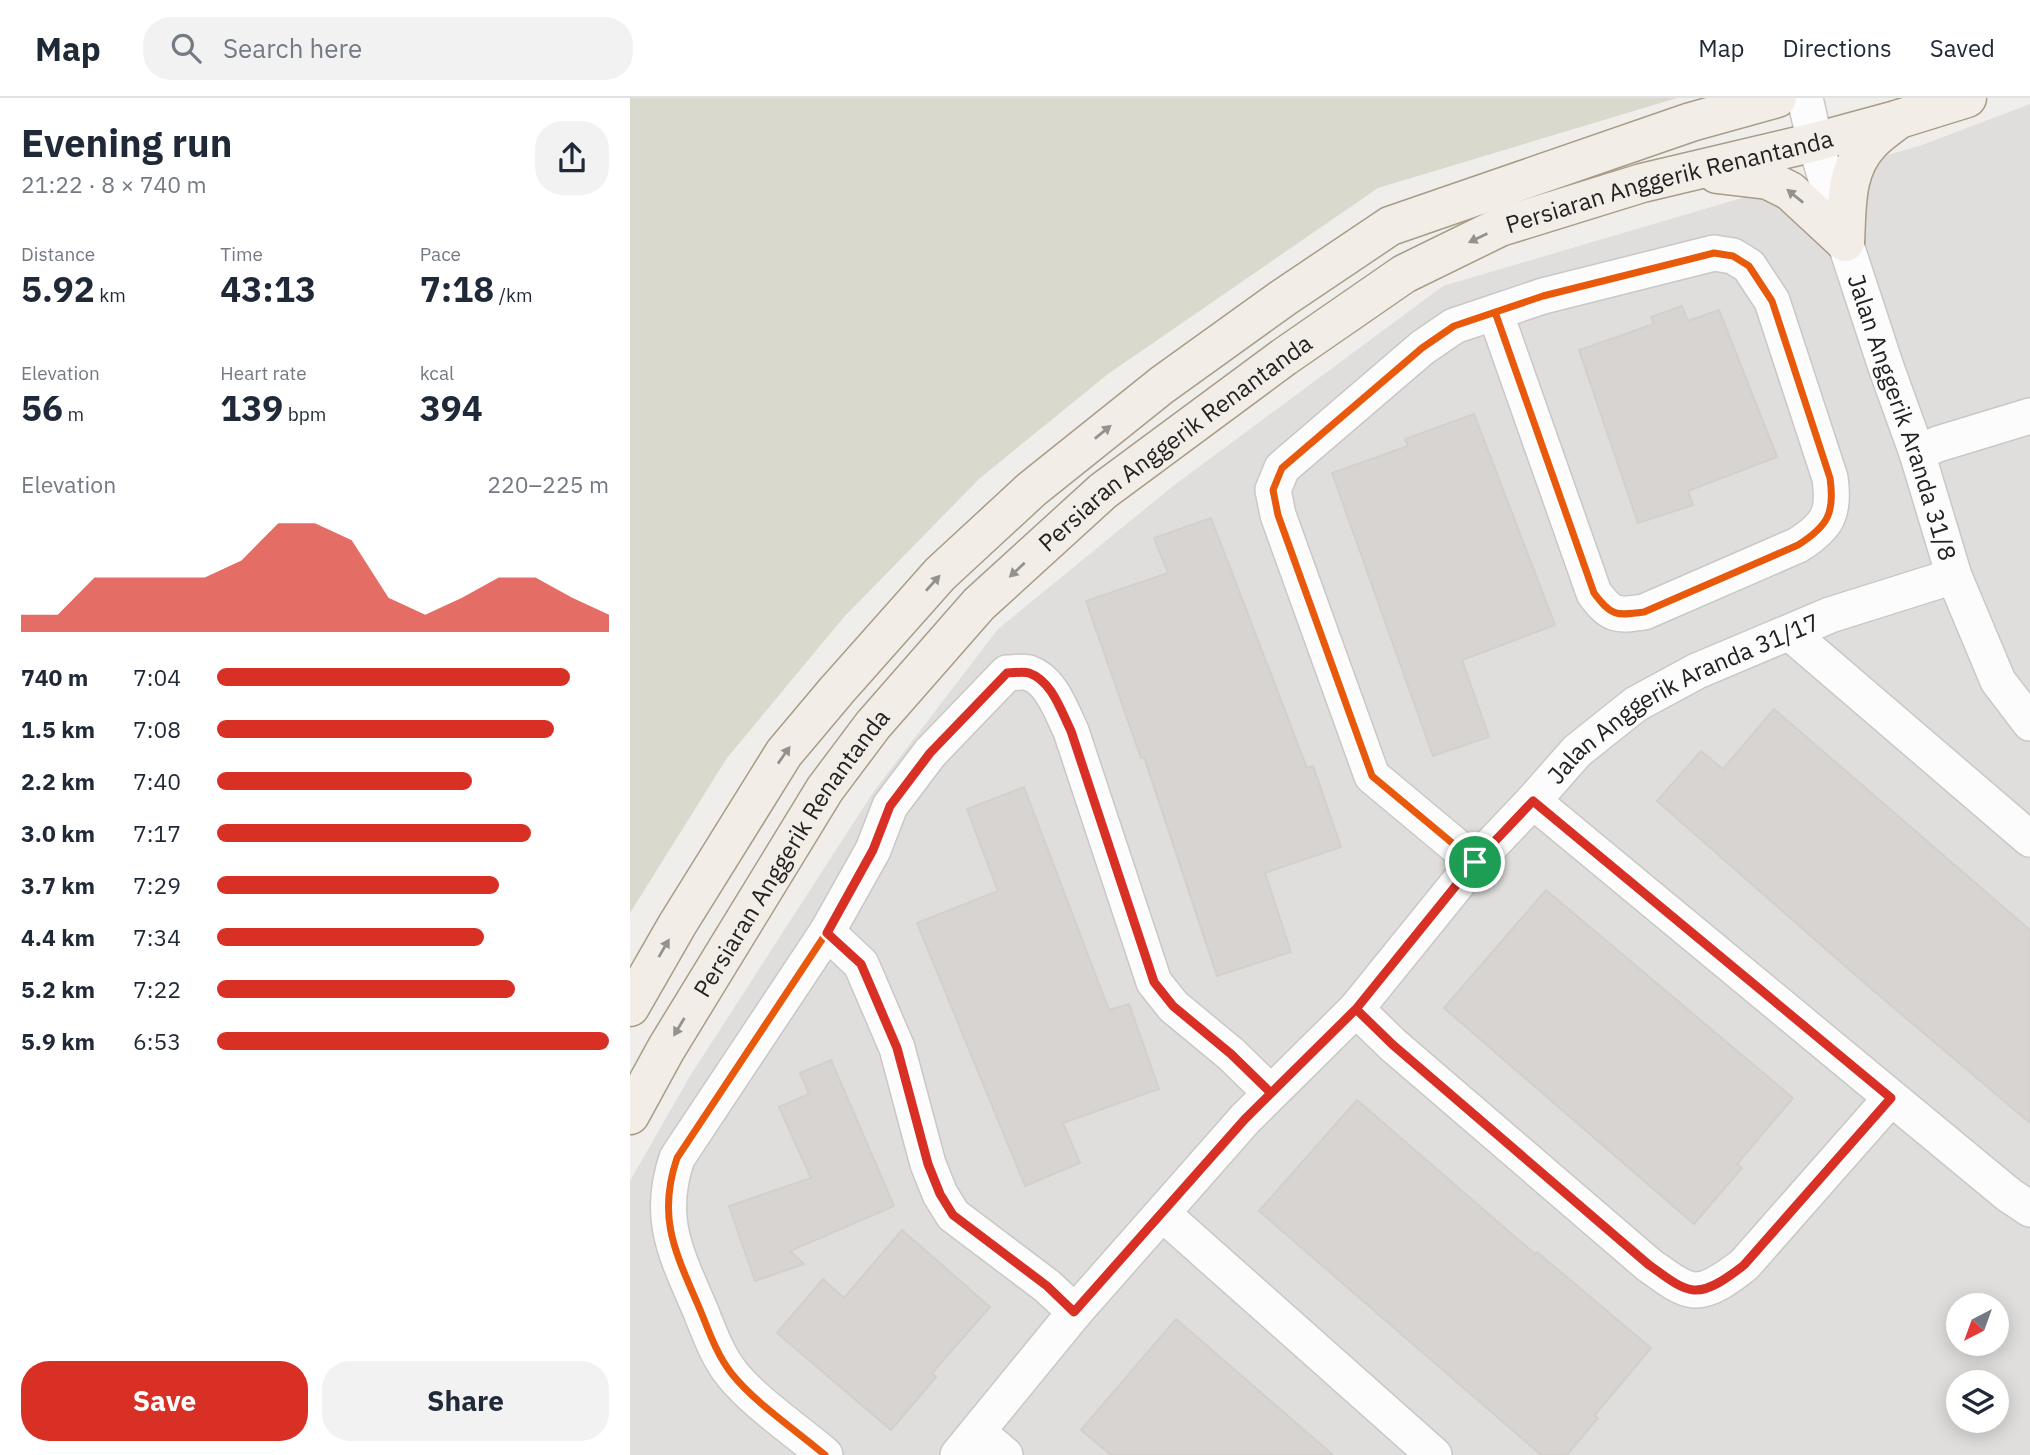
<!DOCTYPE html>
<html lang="en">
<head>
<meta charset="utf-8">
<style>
  :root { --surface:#fff; --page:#f2f2f3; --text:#1f2937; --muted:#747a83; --line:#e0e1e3; --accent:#d93025 }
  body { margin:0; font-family:"IBM Plex Sans",sans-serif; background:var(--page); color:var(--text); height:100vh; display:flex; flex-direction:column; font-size:26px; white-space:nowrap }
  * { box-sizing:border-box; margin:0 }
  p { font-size:23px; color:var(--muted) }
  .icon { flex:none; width:38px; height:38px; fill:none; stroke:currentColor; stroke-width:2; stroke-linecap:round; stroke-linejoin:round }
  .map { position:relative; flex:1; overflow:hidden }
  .details { display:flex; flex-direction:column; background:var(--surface); width:630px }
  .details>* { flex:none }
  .needle { width:46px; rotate:221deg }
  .controls { position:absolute; left:1316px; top:1195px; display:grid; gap:14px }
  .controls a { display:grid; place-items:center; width:63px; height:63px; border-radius:50%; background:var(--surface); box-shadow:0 4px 18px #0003; font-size:35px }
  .pin { position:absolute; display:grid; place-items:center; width:60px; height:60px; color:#fff; margin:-30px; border:4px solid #fff; border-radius:50%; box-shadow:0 2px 7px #0007 }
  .round { display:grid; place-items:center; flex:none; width:74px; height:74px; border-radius:28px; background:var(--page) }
  .summary { display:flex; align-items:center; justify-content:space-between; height:119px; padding:0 21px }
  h1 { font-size:38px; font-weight:700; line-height:52px }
  .figures { display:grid; grid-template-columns:repeat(3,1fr); gap:10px; height:119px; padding:7px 21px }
  .figures div { display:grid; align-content:center }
  .figures b { font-size:35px; font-weight:700 }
  .figures small { font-size:19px; font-weight:400 }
  .figures p { font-size:19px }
  .chart { height:196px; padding:14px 21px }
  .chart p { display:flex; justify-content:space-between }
  .chart svg { width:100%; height:126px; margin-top:7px; fill:var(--accent); opacity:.7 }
  .cta { display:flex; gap:14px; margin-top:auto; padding:14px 21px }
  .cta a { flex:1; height:80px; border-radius:28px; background:var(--accent); color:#fff; font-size:28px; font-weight:700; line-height:80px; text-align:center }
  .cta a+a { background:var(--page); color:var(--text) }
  ul { padding:0 21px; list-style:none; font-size:23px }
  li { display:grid; grid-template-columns:112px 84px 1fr; align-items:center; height:52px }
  li i { height:18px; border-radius:9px; background:var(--accent) }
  header { display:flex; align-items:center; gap:42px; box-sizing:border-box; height:98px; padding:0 35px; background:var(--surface); border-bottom:2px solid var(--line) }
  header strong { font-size:33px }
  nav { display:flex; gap:38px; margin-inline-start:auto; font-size:24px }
  .search { width:490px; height:63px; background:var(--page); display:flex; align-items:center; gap:18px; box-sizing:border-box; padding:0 24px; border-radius:28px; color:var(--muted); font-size:26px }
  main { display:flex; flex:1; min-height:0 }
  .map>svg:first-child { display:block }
  .residential { fill:#dfdedc; fill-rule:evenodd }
  .construction { fill:#d9d9cd }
  .building { fill:#d7d4d2; stroke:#d3d0cc; stroke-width:2 }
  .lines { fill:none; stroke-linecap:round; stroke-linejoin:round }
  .minor-casing { stroke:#c9c8c7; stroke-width:38 }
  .major-casing { stroke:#a79c86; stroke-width:41 }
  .minor { stroke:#fdfcfc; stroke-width:35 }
  .major { stroke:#f3ede7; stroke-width:38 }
  .cycleway-casing { stroke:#fff; stroke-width:11 }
  .cycleway { stroke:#e8590c; stroke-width:7 }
  .oneway { fill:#95928e }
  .route-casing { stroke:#fff; stroke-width:14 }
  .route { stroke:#d93025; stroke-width:9 }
  .labels { text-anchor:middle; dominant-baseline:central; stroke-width:7; stroke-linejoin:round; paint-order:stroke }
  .street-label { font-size:24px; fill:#222; stroke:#fff }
</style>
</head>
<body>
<header>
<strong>Map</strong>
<div class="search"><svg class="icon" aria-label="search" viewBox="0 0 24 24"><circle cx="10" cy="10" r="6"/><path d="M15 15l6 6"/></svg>Search here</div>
<nav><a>Map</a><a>Directions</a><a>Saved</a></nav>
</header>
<main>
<section class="details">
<div class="summary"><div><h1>Evening run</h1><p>21:22 · 8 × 740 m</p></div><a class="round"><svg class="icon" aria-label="share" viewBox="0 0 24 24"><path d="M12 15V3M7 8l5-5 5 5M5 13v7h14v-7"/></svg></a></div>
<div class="figures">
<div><p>Distance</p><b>5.92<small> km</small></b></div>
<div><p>Time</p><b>43:13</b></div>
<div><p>Pace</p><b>7:18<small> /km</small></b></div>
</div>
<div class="figures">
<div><p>Elevation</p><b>56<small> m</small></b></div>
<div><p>Heart rate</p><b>139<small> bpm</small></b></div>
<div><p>kcal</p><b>394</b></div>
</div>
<div class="chart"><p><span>Elevation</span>220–225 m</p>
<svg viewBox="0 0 160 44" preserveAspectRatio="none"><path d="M0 44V38L10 38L20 25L30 25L40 25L50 25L60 19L70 6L80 6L90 12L100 32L110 38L120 32L130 25L140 25L150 32L160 38V44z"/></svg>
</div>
<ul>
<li><b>740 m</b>7:04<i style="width:90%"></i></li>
<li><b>1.5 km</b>7:08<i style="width:86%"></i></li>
<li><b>2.2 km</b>7:40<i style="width:65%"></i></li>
<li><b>3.0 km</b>7:17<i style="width:80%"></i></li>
<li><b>3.7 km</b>7:29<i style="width:72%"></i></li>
<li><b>4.4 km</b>7:34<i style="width:68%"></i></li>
<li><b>5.2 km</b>7:22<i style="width:76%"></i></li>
<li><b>5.9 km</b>6:53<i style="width:100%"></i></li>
</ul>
<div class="cta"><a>Save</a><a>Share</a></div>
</section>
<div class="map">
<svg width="1400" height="1357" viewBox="0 0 1400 1357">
  <rect width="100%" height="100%" fill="#f0eeeb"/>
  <path class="residential" d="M1400 6V1357H0V1083L60 978 244 693 368 531 543 388 813 188 1292 47ZM1328 1208H1367V1246H1328ZM1328 1284H1367V1323H1328Z"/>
  <path class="construction" d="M0 0H1047L748 90 478 276 350 380 214 519 97 660 0 815Z"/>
  <g class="building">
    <path d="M1052 208 1058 223 1089 212 1147 359 1058 393 1063 407 1008 425 949 252 1024 226 1021 219Z"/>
    <path d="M844 316 925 527 832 562 859 639 803 658 702 375 778 348 775 341Z"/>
    <path d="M581 420 677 670 683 668 711 749 635 775 661 854 587 878 514 659 511 660 456 503 538 475 524 440Z"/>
    <path d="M1144 611 1400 832V1025L1231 882 1027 703 1071 653 1093 671Z"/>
    <path d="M394 689 479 912 499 906 529 991 433 1025 450 1065 395 1088 287 825 368 793 337 711Z"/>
    <path d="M916 792 1163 1000 1107 1066 1112 1070 1064 1126 814 910Z"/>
    <path d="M201 962 264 1108 160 1153 174 1166 125 1183 99 1108 181 1080 149 1009 179 996 170 975Z"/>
    <path d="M727 1002 905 1156 907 1154 1021 1250 964 1318 968 1320 937 1357H911L629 1113Z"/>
    <path d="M272 1132 360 1209 302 1275 306 1279 261 1332 147 1235 193 1181 214 1200Z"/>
    <path d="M546 1221 560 1233 703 1357H481L451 1332Z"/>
  </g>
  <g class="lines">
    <defs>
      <g id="minor">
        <path id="s1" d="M1175 0 1185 44 1215 144 1256 269 1287 355 1324 478 1368 583 1400 625"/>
        <path d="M1287 355 1308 346 1400 318"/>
        <path d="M1160 535 1400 741"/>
        <path d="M903 703 1379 1097 1400 1111"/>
        <path d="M845 764 742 678 648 417 643 392 652 370 792 250 824 228 913 198 1084 155 1103 158 1119 168 1142 203 1200 380C1205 415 1198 428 1168 447L1014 514C986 518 981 518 964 495L865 214"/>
        <path d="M197 834 231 866 267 950 298 1066 310 1096 323 1117 417 1188 445 1214"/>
        <path d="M726 911 763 947 1019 1167C1031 1175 1049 1191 1064 1192 1081 1193 1101 1177 1114 1167L1261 1000"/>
        <path d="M533 1116 804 1357"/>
        <path d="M348 1334 375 1357"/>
        <path d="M195 1357C167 1333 124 1304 102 1276 88 1259 79 1234 71 1214 47 1157 26 1122 47 1060L197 834 243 752 260 708 300 655 377 575C384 575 393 573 399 575 422 583 431 613 441 633L524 884 543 908 601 956 641 995"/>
        <path id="s2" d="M328 1357 445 1214 615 1021 726 911 845 764 903 703 947 653 1006 606 1067 573 1200 517 1324 478"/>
      </g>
      <g id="major">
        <path d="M1087 76 1138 82 1160 93 1215 144"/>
        <path d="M1215 144C1217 111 1214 72 1240 45 1247 37 1256 31 1265 24"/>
        <path d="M0 909 47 827 154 655 207 592 310 476 402 391 532 287 653 200 760 128 1061 24 1147 0"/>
        <path id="s3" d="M0 1017 36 951 195 691 243 627 349 506 473 393 654 259 774 176 870 129 1012 85 1185 44 1266 22 1337 0"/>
      </g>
    </defs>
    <use href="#minor" class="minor-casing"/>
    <use href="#major" class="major-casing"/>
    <use href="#minor" class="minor"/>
    <use href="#major" class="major"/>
    <defs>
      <g id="cycleway">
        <path d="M845 764 742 678 648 417 643 392 652 370 792 250 824 228 913 198 1084 155 1103 158 1119 168 1142 203 1200 380C1205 415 1198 428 1168 447L1014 514C986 518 981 518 964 495L865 214"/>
        <path d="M195 1357C167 1333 124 1304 102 1276 88 1259 79 1234 71 1214 47 1157 26 1122 47 1060L197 834 243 752 260 708 300 655 377 575C384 575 393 573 399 575 422 583 431 613 441 633L524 884 543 908 601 956 641 995"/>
      </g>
    </defs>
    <use href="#cycleway" class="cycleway-casing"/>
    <use href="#cycleway" class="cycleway"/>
  </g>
  <defs><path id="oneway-solid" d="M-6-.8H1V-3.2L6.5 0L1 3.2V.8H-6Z" transform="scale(1.75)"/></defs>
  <g class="oneway">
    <use href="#oneway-solid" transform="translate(1165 98) rotate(-141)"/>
    <use href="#oneway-solid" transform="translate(848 140) rotate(154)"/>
    <use href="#oneway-solid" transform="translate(473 334) rotate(-39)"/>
    <use href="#oneway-solid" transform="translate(387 472) rotate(137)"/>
    <use href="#oneway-solid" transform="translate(303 485) rotate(-48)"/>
    <use href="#oneway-solid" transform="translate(154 657) rotate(-55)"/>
    <use href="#oneway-solid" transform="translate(34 850) rotate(-60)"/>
    <use href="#oneway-solid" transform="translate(49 929) rotate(121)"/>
  </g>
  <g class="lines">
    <defs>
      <path id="route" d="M845 764 726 911 641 995 601 956 543 908 524 884 441 633C431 613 422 583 399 575 393 573 384 575 377 575L300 655 260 708 243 752 197 835 231 866 267 950 298 1066 310 1096 323 1117 417 1188 444 1214 615 1021 726 911 763 947 1019 1167C1031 1175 1049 1191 1064 1192 1081 1193 1101 1177 1114 1167L1261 1000 903 703 845 764"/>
    </defs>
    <use href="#route" class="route-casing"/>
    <use href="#route" class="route"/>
  </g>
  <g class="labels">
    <g class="street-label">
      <text stroke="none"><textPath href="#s3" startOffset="1442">Persiaran Anggerik Renantanda</textPath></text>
      <text stroke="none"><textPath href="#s1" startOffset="334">Jalan Anggerik Aranda 31/8</textPath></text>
      <text stroke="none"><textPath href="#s3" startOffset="875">Persiaran Anggerik Renantanda</textPath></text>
      <text stroke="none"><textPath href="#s2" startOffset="1057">Jalan Anggerik Aranda 31/17</textPath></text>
      <text stroke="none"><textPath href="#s3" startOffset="308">Persiaran Anggerik Renantanda</textPath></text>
    </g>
  </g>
</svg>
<div class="controls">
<a><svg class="needle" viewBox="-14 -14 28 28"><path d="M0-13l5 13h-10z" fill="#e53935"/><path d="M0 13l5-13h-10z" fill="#747a83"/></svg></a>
<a><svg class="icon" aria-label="layers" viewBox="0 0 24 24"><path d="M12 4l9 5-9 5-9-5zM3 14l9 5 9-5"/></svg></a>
</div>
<div class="pin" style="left:845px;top:764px;background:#1e9e55"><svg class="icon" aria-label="arrive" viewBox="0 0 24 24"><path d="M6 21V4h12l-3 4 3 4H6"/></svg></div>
</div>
</main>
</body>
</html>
